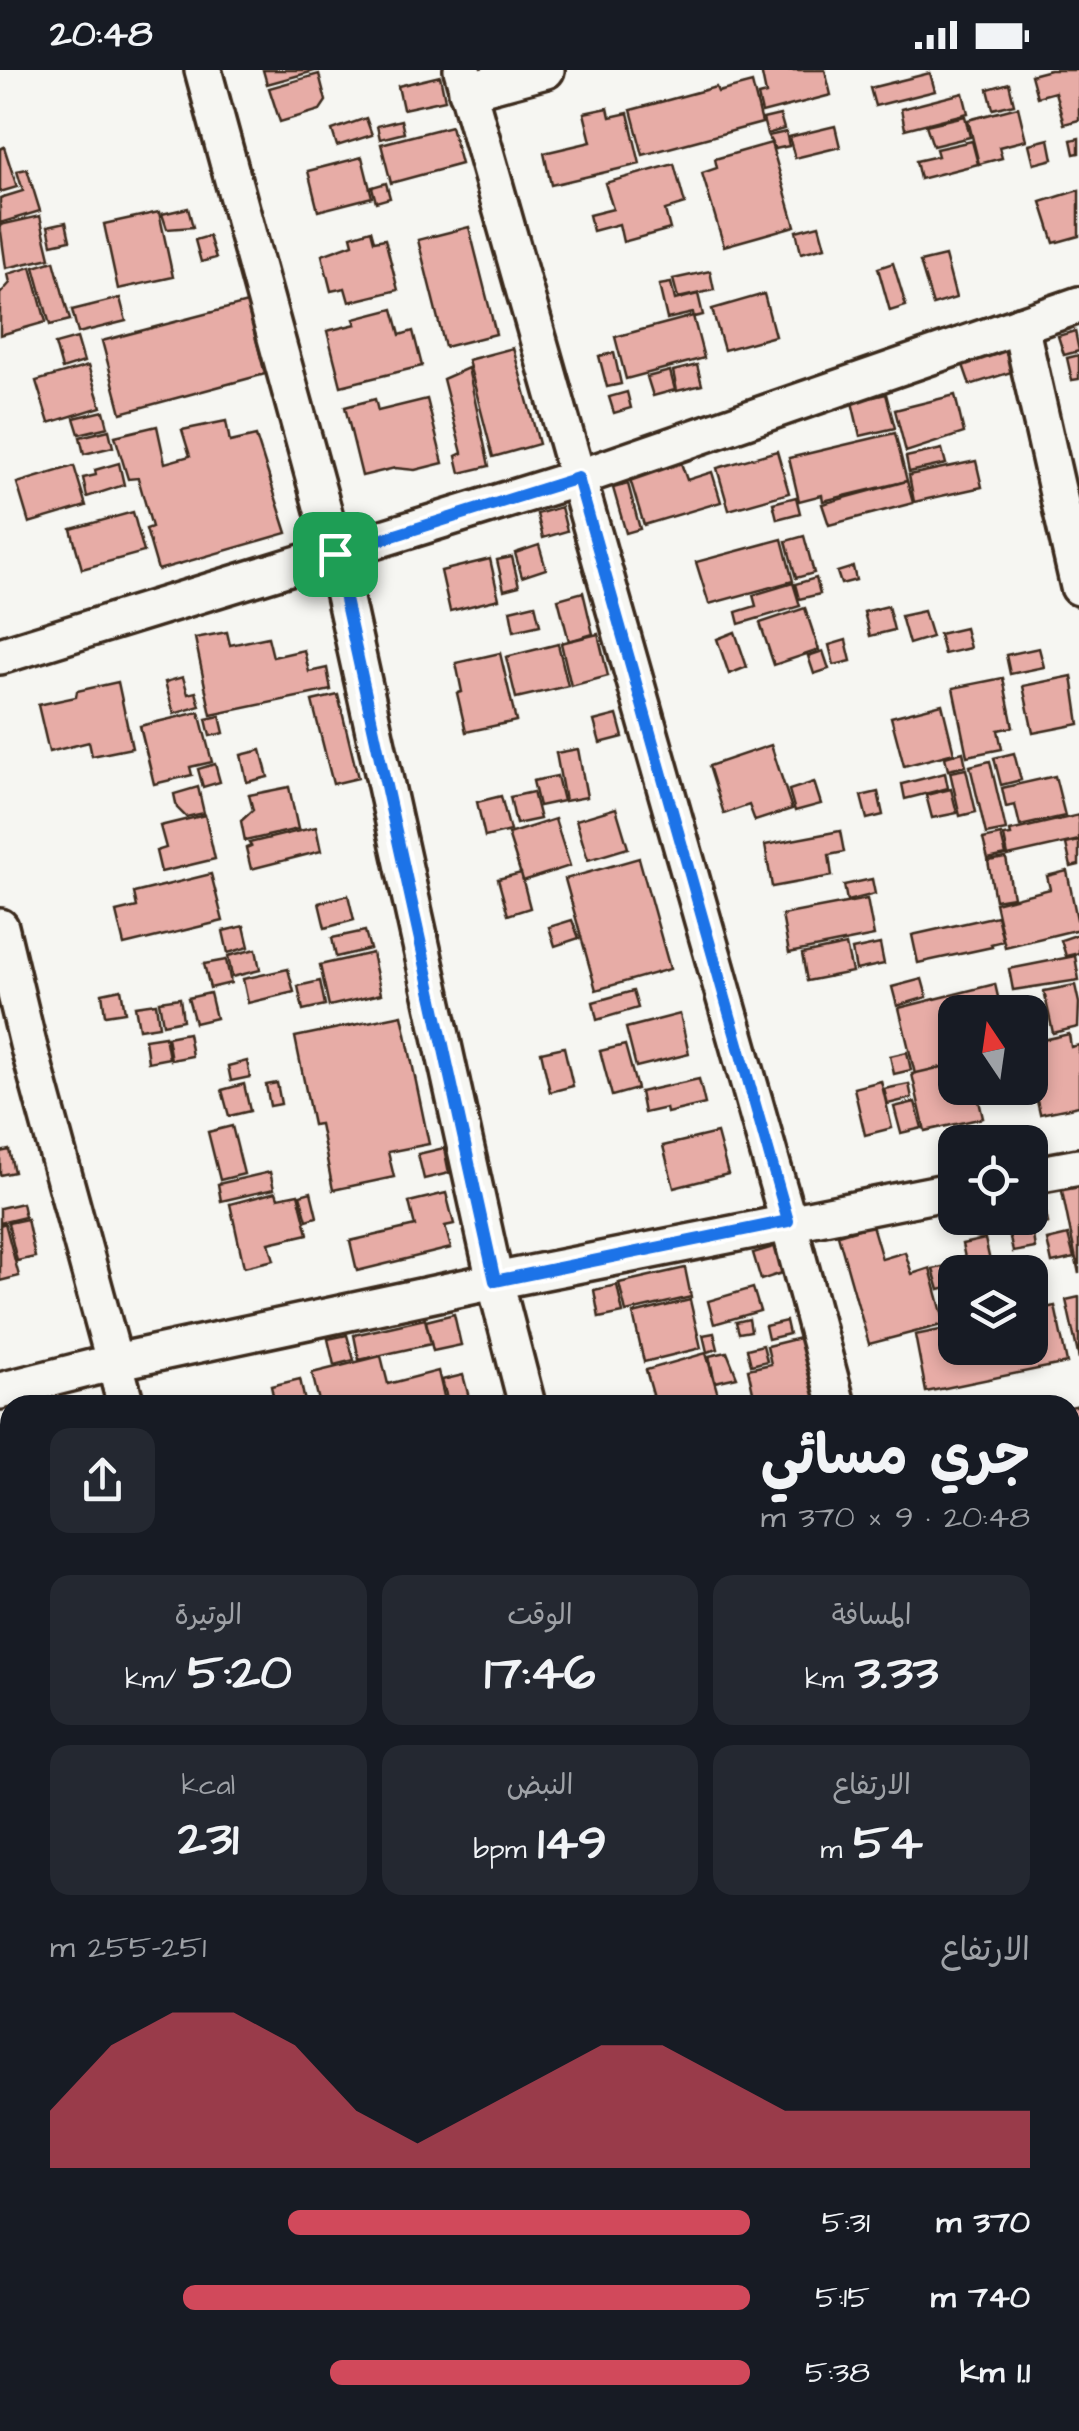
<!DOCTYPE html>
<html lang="ar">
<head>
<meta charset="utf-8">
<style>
  :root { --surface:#171b24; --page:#242831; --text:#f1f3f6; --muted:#9ea1a6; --accent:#d1495b }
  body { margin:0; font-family:"Architects Daughter","Playpen Sans Arabic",sans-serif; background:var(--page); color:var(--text); direction:rtl; height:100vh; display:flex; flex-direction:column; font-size:38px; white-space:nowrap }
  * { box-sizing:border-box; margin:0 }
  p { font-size:32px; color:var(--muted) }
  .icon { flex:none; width:55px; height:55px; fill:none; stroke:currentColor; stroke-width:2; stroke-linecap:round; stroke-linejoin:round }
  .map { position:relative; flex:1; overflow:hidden; direction:ltr }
  .drawer { position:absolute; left:0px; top:1325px; width:1080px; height:1038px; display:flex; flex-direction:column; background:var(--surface); border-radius:30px 30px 0 0; box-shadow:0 5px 15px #0003; direction:rtl }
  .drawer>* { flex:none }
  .needle { width:65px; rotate:347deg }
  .controls { position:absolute; left:938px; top:925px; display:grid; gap:20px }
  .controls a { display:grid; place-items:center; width:110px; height:110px; border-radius:20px; background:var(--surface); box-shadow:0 5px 15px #0003; font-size:50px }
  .pin { position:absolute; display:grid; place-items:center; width:85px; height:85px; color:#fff; margin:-42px; border-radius:20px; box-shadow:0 5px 15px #0006 }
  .round { display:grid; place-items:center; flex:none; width:105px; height:105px; border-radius:20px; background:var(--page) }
  .head { display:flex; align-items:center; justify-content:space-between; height:170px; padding:0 50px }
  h1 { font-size:55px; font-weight:700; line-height:75px }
  .stats { display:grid; grid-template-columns:repeat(3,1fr); gap:15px; height:170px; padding:10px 50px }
  .stats div { display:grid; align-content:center; border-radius:20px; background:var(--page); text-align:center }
  .stats b { font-size:50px; font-weight:700 }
  .stats small { font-size:28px; font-weight:400 }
  .stats p { font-size:28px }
  .chart { height:280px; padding:20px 50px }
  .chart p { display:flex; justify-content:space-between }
  .chart svg { width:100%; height:180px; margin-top:10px; fill:var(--accent); opacity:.7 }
  ul { padding:0 50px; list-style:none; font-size:32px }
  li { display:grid; grid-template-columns:160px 120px 1fr; align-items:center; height:75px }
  li i { height:25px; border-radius:12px; background:var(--accent) }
  .status { display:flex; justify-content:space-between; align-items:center; height:70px; padding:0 50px; background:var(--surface); direction:ltr }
  .status svg { height:28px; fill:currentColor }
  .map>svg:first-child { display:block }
  .building { fill:#e7aca6; stroke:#3b2a1e; stroke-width:2.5 }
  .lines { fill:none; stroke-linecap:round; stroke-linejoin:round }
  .street-casing { stroke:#3b2a1e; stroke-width:42 }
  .secondary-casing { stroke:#3b2a1e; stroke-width:55 }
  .street { stroke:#f6f6f2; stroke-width:35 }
  .secondary { stroke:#f6f6f2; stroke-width:48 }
  .route-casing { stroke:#fff; stroke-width:20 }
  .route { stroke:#1a73e8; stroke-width:12 }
</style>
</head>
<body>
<div class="status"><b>20:48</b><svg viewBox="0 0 49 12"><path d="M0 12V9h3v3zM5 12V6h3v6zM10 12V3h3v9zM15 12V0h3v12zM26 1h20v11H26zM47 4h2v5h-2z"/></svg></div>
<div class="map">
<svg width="1079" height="2361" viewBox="0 0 1079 2361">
  <rect width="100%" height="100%" fill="#f6f6f2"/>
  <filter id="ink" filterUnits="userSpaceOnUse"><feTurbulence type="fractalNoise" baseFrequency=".01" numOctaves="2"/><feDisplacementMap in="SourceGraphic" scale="20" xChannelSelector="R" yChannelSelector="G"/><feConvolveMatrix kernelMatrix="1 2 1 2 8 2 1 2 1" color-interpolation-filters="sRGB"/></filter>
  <g filter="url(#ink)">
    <g class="building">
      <path d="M263 0H318L267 14Z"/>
      <path d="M761 0H825L831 25 762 43 758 26 766 24Z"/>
      <path d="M1050 0H1079V50L1064 54 1055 22 1037 27 1031 5Z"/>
      <path d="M930 3 935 21 875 36 870 18Z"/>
      <path d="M319 4 326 31 320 40 280 52 269 18Z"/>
      <path d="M440 6 445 30 403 39 398 16Z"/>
      <path d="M752 13 762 53 643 85 631 40 716 17 718 22Z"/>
      <path d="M1009 13 1014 34 993 39 988 19Z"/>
      <path d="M963 23 968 43 905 59 901 39Z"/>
      <path d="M1018 37 1026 70 999 77 1002 88 979 94 968 50Z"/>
      <path d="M608 38 610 47 628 43 640 94 551 115 544 83 591 72 584 43Z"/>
      <path d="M780 45 784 59 767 64 763 49Z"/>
      <path d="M965 46 970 67 933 76 926 55Z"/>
      <path d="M366 48 372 65 337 76 332 60Z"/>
      <path d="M401 50 404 63 380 69 377 56Z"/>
      <path d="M451 56 461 94 391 113 381 74Z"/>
      <path d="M835 56 840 77 795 88 789 67Z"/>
      <path d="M786 62 789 76 775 79 768 66Z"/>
      <path d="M1079 68V83L1074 84 1071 70Z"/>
      <path d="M1049 69 1053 89 1034 94 1029 74Z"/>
      <path d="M972 71 978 94 920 109 916 91 938 86 936 79Z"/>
      <path d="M771 73 795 156 724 176 702 103 717 98 715 89Z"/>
      <path d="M4 77 17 117 0 122V79Z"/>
      <path d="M362 87 372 127 318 141 308 101Z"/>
      <path d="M674 94 685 134 665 140 670 159 623 172 619 154 593 161 589 145 613 139 605 113Z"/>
      <path d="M27 99 40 141 0 153V128L23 121 17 101Z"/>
      <path d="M386 113 390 128 376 132 372 117Z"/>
      <path d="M1079 120V166L1054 173 1041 132Z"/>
      <path d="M188 138 193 157 167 159 162 144Z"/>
      <path d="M159 142 173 207 118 219 104 154Z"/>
      <path d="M40 146 50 188 6 198 0 155Z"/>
      <path d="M66 152 70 170 52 174 48 156Z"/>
      <path d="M819 155 825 177 801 183 796 161Z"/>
      <path d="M469 157 496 264 445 277 418 170Z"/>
      <path d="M371 160 374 171 385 169 398 220 349 232 345 218 331 221 322 185 353 174 351 166Z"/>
      <path d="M209 166 216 188 201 192 195 170Z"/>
      <path d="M945 186 956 228 933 235 920 192Z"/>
      <path d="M54 191 70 250 50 255 34 197Z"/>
      <path d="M893 193 906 236 890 241 878 198Z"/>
      <path d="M31 197 46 252 0 265V224L10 213 8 204Z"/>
      <path d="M710 201 714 220 678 228 673 209Z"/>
      <path d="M671 213 675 230 698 224 703 245 694 247 693 243 667 249 659 215Z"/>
      <path d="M764 224 775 266 724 280 712 239Z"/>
      <path d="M120 228 126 251 78 263 72 240Z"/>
      <path d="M247 233 265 304 121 343 102 271Z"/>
      <path d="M393 239 400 265 413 261 422 296 341 316 327 261 356 254 354 249Z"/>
      <path d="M693 246 704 288 626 309 615 267Z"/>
      <path d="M1075 261 1079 281 1064 285 1058 266Z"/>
      <path d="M77 268 84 292 62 299 55 274Z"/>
      <path d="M1016 275 1024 298 970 315 962 292Z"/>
      <path d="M513 278 539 374 493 387 468 290Z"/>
      <path d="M614 283 621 314 607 317 599 286Z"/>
      <path d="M1079 285V309L1072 310 1067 288Z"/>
      <path d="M697 295 702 315 677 321 673 301Z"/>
      <path d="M88 296 101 337 49 353 36 311Z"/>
      <path d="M468 298 489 396 460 403 456 386 462 383 443 309Z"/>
      <path d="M670 301 675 320 653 326 647 307Z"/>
      <path d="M627 322 631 338 614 343 609 327Z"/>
      <path d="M886 324 895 358 860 366 852 332Z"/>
      <path d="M955 325 964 363 906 382 895 340Z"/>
      <path d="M375 329 378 341 427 329 443 393 415 400 395 398 362 406 345 337Z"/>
      <path d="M104 341 108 357 79 364 74 348Z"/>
      <path d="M226 351 230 372 256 366 287 463 158 500 146 459 152 457 138 408 128 409 115 366 157 356 165 393 190 386 182 360Z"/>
      <path d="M109 360 113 377 84 384 80 367Z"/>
      <path d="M895 363 907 411 823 431 822 425 799 431 789 388Z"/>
      <path d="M942 379 946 394 909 402 906 387Z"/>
      <path d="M777 381 789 423 729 440 717 398Z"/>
      <path d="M976 391 982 417 914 432 909 405Z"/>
      <path d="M119 393 124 415 87 427 83 408 96 405 95 400Z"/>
      <path d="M681 393 687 410 712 402 721 432 644 455 630 409Z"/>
      <path d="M74 396 86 436 29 453 17 413Z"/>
      <path d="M907 411 913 433 829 455 822 434Z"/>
      <path d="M628 414 640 459 626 463 613 418Z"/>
      <path d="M796 427 800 443 777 449 773 433Z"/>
      <path d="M561 437 567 461 543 468 537 444Z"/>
      <path d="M133 442 144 482 82 499 71 459Z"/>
      <path d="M804 466 814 503 796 508 786 471Z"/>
      <path d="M782 469 793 511 709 534 696 492Z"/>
      <path d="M539 475 546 499 522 507 515 483Z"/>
      <path d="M512 487 519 516 504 520 497 490Z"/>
      <path d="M490 489 499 529 450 541 441 501Z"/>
      <path d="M853 497 856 510 841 514 837 502Z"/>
      <path d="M816 508 820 524 799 529 795 514Z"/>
      <path d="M793 513 800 536 739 554 736 542 756 536 753 525Z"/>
      <path d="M583 522 593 564 569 571 558 529Z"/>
      <path d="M535 534 540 555 514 561 510 540Z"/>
      <path d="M888 536 894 560 870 566 864 542Z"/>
      <path d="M805 538 819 580 774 595 760 553Z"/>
      <path d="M924 541 932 567 909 574 901 546Z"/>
      <path d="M965 558 970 578 944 584 939 564Z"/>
      <path d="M227 562 230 575 268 567 273 587 304 580 309 602 327 598 331 620 211 645 195 568Z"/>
      <path d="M735 562 747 597 729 604 717 569Z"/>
      <path d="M598 564 608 606 571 616 561 573Z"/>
      <path d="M846 570 851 591 834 595 829 575Z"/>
      <path d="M558 574 568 616 516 628 506 587Z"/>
      <path d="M1039 578 1044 597 1010 604 1006 585Z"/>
      <path d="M823 581 829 599 814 604 808 586Z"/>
      <path d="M500 583 516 651 466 662 457 623 462 622 456 593Z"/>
      <path d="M1072 606 1079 654 1033 663 1023 616Z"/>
      <path d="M183 607 188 624 196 622 200 636 174 644 165 612Z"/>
      <path d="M1003 608 1013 657 998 660 1002 679 967 686 953 618Z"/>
      <path d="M118 612 132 678 92 686 89 672 49 682 38 635 76 627 77 621Z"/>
      <path d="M338 625 358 708 333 714 312 631Z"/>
      <path d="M942 634 954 683 904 696 891 647Z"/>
      <path d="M199 642 212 692 190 697 192 705 154 714 140 656Z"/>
      <path d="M617 645 623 667 600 673 594 651Z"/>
      <path d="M220 646 224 663 210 666 206 649Z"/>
      <path d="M771 675 792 739 755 751 749 735 724 744 709 696Z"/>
      <path d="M578 679 587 727 565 731 556 683Z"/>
      <path d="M261 680 268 707 247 712 241 685Z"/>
      <path d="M963 682 966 696 948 700 945 687Z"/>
      <path d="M1014 683 1021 710 1001 715 994 688Z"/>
      <path d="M990 691 1006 760 986 764 970 696Z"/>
      <path d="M215 694 220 712 203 717 198 699Z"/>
      <path d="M966 699 976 742 960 746 950 702Z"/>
      <path d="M945 703 948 718 905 729 902 714Z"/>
      <path d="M557 706 563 731 539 736 533 711Z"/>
      <path d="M1055 706 1065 746 1020 756 1015 735 1006 737 1002 718Z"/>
      <path d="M814 712 821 734 795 741 789 720Z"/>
      <path d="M198 717 204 743 186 747 177 738 174 724Z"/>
      <path d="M289 717 298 759 245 771 241 751 253 740 249 725Z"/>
      <path d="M951 719 957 743 932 748 926 725Z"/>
      <path d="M533 722 540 749 516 754 510 727Z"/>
      <path d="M878 722 883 745 867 749 861 726Z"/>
      <path d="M501 726 510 761 485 767 477 732Z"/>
      <path d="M616 738 628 778 588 790 576 750Z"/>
      <path d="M205 745 215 789 161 802 156 781 166 778 160 756Z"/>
      <path d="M1079 745V770L1008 786 1004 766 1011 765 1010 761Z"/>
      <path d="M555 749 570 796 523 811 508 764Z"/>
      <path d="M316 757 321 781 251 799 246 778 251 776 249 773Z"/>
      <path d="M840 761 844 782 829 785 832 806 772 817 765 775Z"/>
      <path d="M1001 765 1006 785 988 789 983 769Z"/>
      <path d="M1079 771V795L1071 797 1066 774Z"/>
      <path d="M639 788 670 899 596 920 565 809Z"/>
      <path d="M1006 788 1013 827 995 830 988 791Z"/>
      <path d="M1067 801 1079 859 1005 877 995 833 1050 819 1047 806Z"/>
      <path d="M521 803 530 838 508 845 498 809Z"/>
      <path d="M211 804 223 851 124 875 116 842 137 837 134 823Z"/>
      <path d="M872 809 875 824 847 831 844 815Z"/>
      <path d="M348 825 354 850 325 858 319 833Z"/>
      <path d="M867 829 874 866 789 883 782 845Z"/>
      <path d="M997 846 1003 871 991 874 992 877 918 893 912 865Z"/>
      <path d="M572 850 579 868 555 876 549 857Z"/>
      <path d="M244 856 249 877 228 883 223 861Z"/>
      <path d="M365 861 370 879 336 887 332 868Z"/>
      <path d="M1079 864V883L1066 886 1061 870Z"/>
      <path d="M880 874 884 894 856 900 852 880Z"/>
      <path d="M846 875 852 902 807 911 802 884Z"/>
      <path d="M256 879 260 900 232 907 228 886Z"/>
      <path d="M372 883 381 924 329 936 320 895Z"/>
      <path d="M1075 886 1079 910 1013 920 1009 899Z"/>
      <path d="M226 890 231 913 210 918 204 894Z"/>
      <path d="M288 899 294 922 248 933 243 909Z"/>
      <path d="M922 909 927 927 897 936 892 917Z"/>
      <path d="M320 911 325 935 303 940 298 916Z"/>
      <path d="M995 914 1001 940 1007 939 1008 942H955V994L915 1004 899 938Z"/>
      <path d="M1075 915 1079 933 1078 957 1053 963 1044 921Z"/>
      <path d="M121 919 125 942 105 945 102 923Z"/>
      <path d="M633 921 638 938 597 950 593 932Z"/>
      <path d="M210 923 216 948 195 953 188 928Z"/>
      <path d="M180 928 183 950 163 954 159 931Z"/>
      <path d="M156 933 159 956 139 959 135 936Z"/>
      <path d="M680 944 689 984 636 997 626 958Z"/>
      <path d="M402 945 429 1074 388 1082 394 1107 333 1120 320 1054 313 1055 295 967Z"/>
      <path d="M188 963 192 986 171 990 167 967Z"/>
      <path d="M1069 964 1071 977 1079 975V1036L1040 1044 1030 1000V973Z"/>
      <path d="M165 966 169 988 148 992 145 969Z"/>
      <path d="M625 975 637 1019 612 1026 600 981Z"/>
      <path d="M564 977 573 1016 550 1022 541 982Z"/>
      <path d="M907 982 911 1000 894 1004 890 986Z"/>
      <path d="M247 991 250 1007 231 1011 228 996Z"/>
      <path d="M955 994V1018H976L983 1048 925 1061 912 1004Z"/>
      <path d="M699 1009 705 1034 667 1043 666 1038 644 1043 640 1022Z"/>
      <path d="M881 1011 892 1058 865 1065 854 1018Z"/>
      <path d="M277 1013 281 1034 270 1036 266 1015Z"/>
      <path d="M244 1014 250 1041 229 1046 222 1020Z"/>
      <path d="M909 1014 912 1028 888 1034 884 1019Z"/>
      <path d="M915 1032 922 1058 901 1063 894 1037Z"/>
      <path d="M232 1056 244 1104 220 1110 208 1062Z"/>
      <path d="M717 1063 728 1104 674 1118 663 1076Z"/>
      <path d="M444 1078 449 1103 424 1109 418 1084Z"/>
      <path d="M9 1080 14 1102 0 1105V1082Z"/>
      <path d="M270 1102 274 1119 221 1131 218 1114Z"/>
      <path d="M1079 1113V1204L1061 1116Z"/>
      <path d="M1041 1119 1048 1153 1007 1162 1004 1148H1030V1121Z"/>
      <path d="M276 1122 278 1128 298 1124 308 1164 269 1173 274 1190 244 1197 230 1134Z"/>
      <path d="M311 1122 317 1147 307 1150 300 1125Z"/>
      <path d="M446 1123 454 1154 445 1156 451 1178 357 1201 350 1171 415 1156 409 1132Z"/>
      <path d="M22 1133 25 1147 0 1153V1138Z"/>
      <path d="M27 1149 35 1187 17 1191 8 1153Z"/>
      <path d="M5 1153 19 1206 0 1211V1155Z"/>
      <path d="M1031 1154 1035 1178 1013 1182 1008 1158Z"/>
      <path d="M872 1155 882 1189 905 1182 912 1204 930 1198 945 1254 869 1274 838 1165Z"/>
      <path d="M1068 1165 1074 1188 1052 1193 1047 1170Z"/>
      <path d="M985 1169 990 1191 967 1197 962 1174Z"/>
      <path d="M777 1176 785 1202 761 1210 753 1183Z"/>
      <path d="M955 1194V1216L939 1220 933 1199Z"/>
      <path d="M685 1198 691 1227 626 1242 619 1213Z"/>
      <path d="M617 1215 623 1243 599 1248 594 1220Z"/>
      <path d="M753 1218 760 1241 714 1254 708 1231Z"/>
      <path d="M1079 1227V1289L1066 1230Z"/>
      <path d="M690 1230 701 1278 644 1292 633 1244Z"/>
      <path d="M1055 1236 1067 1293 926 1322 915 1265 955 1257V1278H1030V1241Z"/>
      <path d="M454 1244 461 1275 433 1281 426 1251Z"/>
      <path d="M425 1249 431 1274 359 1290 354 1265Z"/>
      <path d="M749 1249 751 1261 739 1263 736 1252Z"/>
      <path d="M786 1251 789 1264 768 1269 765 1256Z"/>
      <path d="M714 1263 718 1279 707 1282 703 1265Z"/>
      <path d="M816 1264 832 1330 810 1335H756L748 1299 771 1294 767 1276Z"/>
      <path d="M347 1265 354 1290 334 1295 328 1269Z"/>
      <path d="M763 1275 767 1291 751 1295 747 1279Z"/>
      <path d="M727 1282 737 1307 715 1312 709 1286Z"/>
      <path d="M706 1283 721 1335H656L646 1300Z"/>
      <path d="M381 1286 388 1314 438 1301 446 1335H320L312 1303Z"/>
      <path d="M463 1305 471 1335H449L442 1310Z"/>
      <path d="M300 1309 305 1332 275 1335 271 1316Z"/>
      <path d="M1079 1335V1402L1070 1404V1337Z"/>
      <path d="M1070 1553 1079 1587V1591L1070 1593Z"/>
      <path d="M1079 1621V1641L1070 1643V1623Z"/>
      <path d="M1079 1642V1673L1072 1644Z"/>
      <path d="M1070 1647 1079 1688 1070 1690Z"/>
      <path d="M1079 1698V1724L1070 1726V1700Z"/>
      <path d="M1072 1756 1074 1766 1079 1765V1808L1070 1810Z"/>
      <path d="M1079 1872V1916L1075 1917 1070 1897V1875Z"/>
      <path d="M1079 1919V1944L1070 1946V1921Z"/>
      <path d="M1079 1971V1988L1070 1991V1974Z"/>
      <path d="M1079 2291V2338L1070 2341V2293Z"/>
      <path d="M605 2352H631L633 2361H607Z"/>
      <path d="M678 2352H736L738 2361H648Z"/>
      <path d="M963 2352H987L990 2361H965Z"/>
    </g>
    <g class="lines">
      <defs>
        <g id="street">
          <path d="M203 0 335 484 495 1211 527 1335"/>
          <path d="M462 0 788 1151 837 1335"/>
          <path d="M467 21 546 0"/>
          <path d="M1020 255 1079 517"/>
          <path d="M0 586 578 408 1079 235"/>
          <path d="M0 857 28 974 126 1335"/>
          <path d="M1030 1106 1079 1097"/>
          <path d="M0 1321 115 1292 495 1211 955 1120"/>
          <path d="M0 1847 10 1845"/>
          <path d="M1070 1851 1079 1849"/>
          <path d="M1070 2157 1079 2188"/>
          <path d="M0 2331 4 2361"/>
          <path d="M745 2352 748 2361"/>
        </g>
        <g id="secondary">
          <path d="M1070 2212 1079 2210"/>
          <path d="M370 2361 416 2352"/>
        </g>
      </defs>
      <use href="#street" class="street-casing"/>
      <use href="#secondary" class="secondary-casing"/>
      <use href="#street" class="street"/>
      <use href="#secondary" class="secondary"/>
    </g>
  </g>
  <g class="lines" filter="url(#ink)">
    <defs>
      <path id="route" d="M578 408 788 1151 495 1211 335 484Z"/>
    </defs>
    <use href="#route" class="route-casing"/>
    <use href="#route" class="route"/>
  </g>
</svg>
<div class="controls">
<a><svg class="needle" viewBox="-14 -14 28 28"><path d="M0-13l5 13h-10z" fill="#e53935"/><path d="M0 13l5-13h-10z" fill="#9ea1a6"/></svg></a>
<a><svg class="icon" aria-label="locate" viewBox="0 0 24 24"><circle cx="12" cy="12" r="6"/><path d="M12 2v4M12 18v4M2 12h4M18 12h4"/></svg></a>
<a><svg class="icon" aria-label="layers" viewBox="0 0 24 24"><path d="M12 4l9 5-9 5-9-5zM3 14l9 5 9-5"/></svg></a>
</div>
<div class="pin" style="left:335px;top:484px;background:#1e9e55"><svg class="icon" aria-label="arrive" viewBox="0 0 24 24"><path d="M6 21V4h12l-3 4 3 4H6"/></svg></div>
<section class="drawer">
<div class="head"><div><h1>جري مسائي</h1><p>20:48 · 9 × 370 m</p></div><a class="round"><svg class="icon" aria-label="share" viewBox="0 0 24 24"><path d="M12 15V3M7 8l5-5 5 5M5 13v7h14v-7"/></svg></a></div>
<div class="stats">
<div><p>المسافة</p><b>3.33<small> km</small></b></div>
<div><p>الوقت</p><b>17:46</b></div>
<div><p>الوتيرة</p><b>5:20<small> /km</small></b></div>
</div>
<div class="stats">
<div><p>الارتفاع</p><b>54<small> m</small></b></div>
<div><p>النبض</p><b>149<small> bpm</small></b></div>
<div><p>kcal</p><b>231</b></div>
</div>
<div class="chart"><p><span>الارتفاع</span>251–255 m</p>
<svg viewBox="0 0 160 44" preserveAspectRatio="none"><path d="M0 44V30L10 14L20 6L30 6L40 14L50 30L60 38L70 30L80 22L90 14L100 14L110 22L120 30L130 30L140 30L150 30L160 30V44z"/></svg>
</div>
<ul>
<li><b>370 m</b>5:31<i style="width:66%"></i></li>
<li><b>740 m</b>5:15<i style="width:81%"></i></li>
<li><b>1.1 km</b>5:38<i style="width:60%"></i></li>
</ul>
</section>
</div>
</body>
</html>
